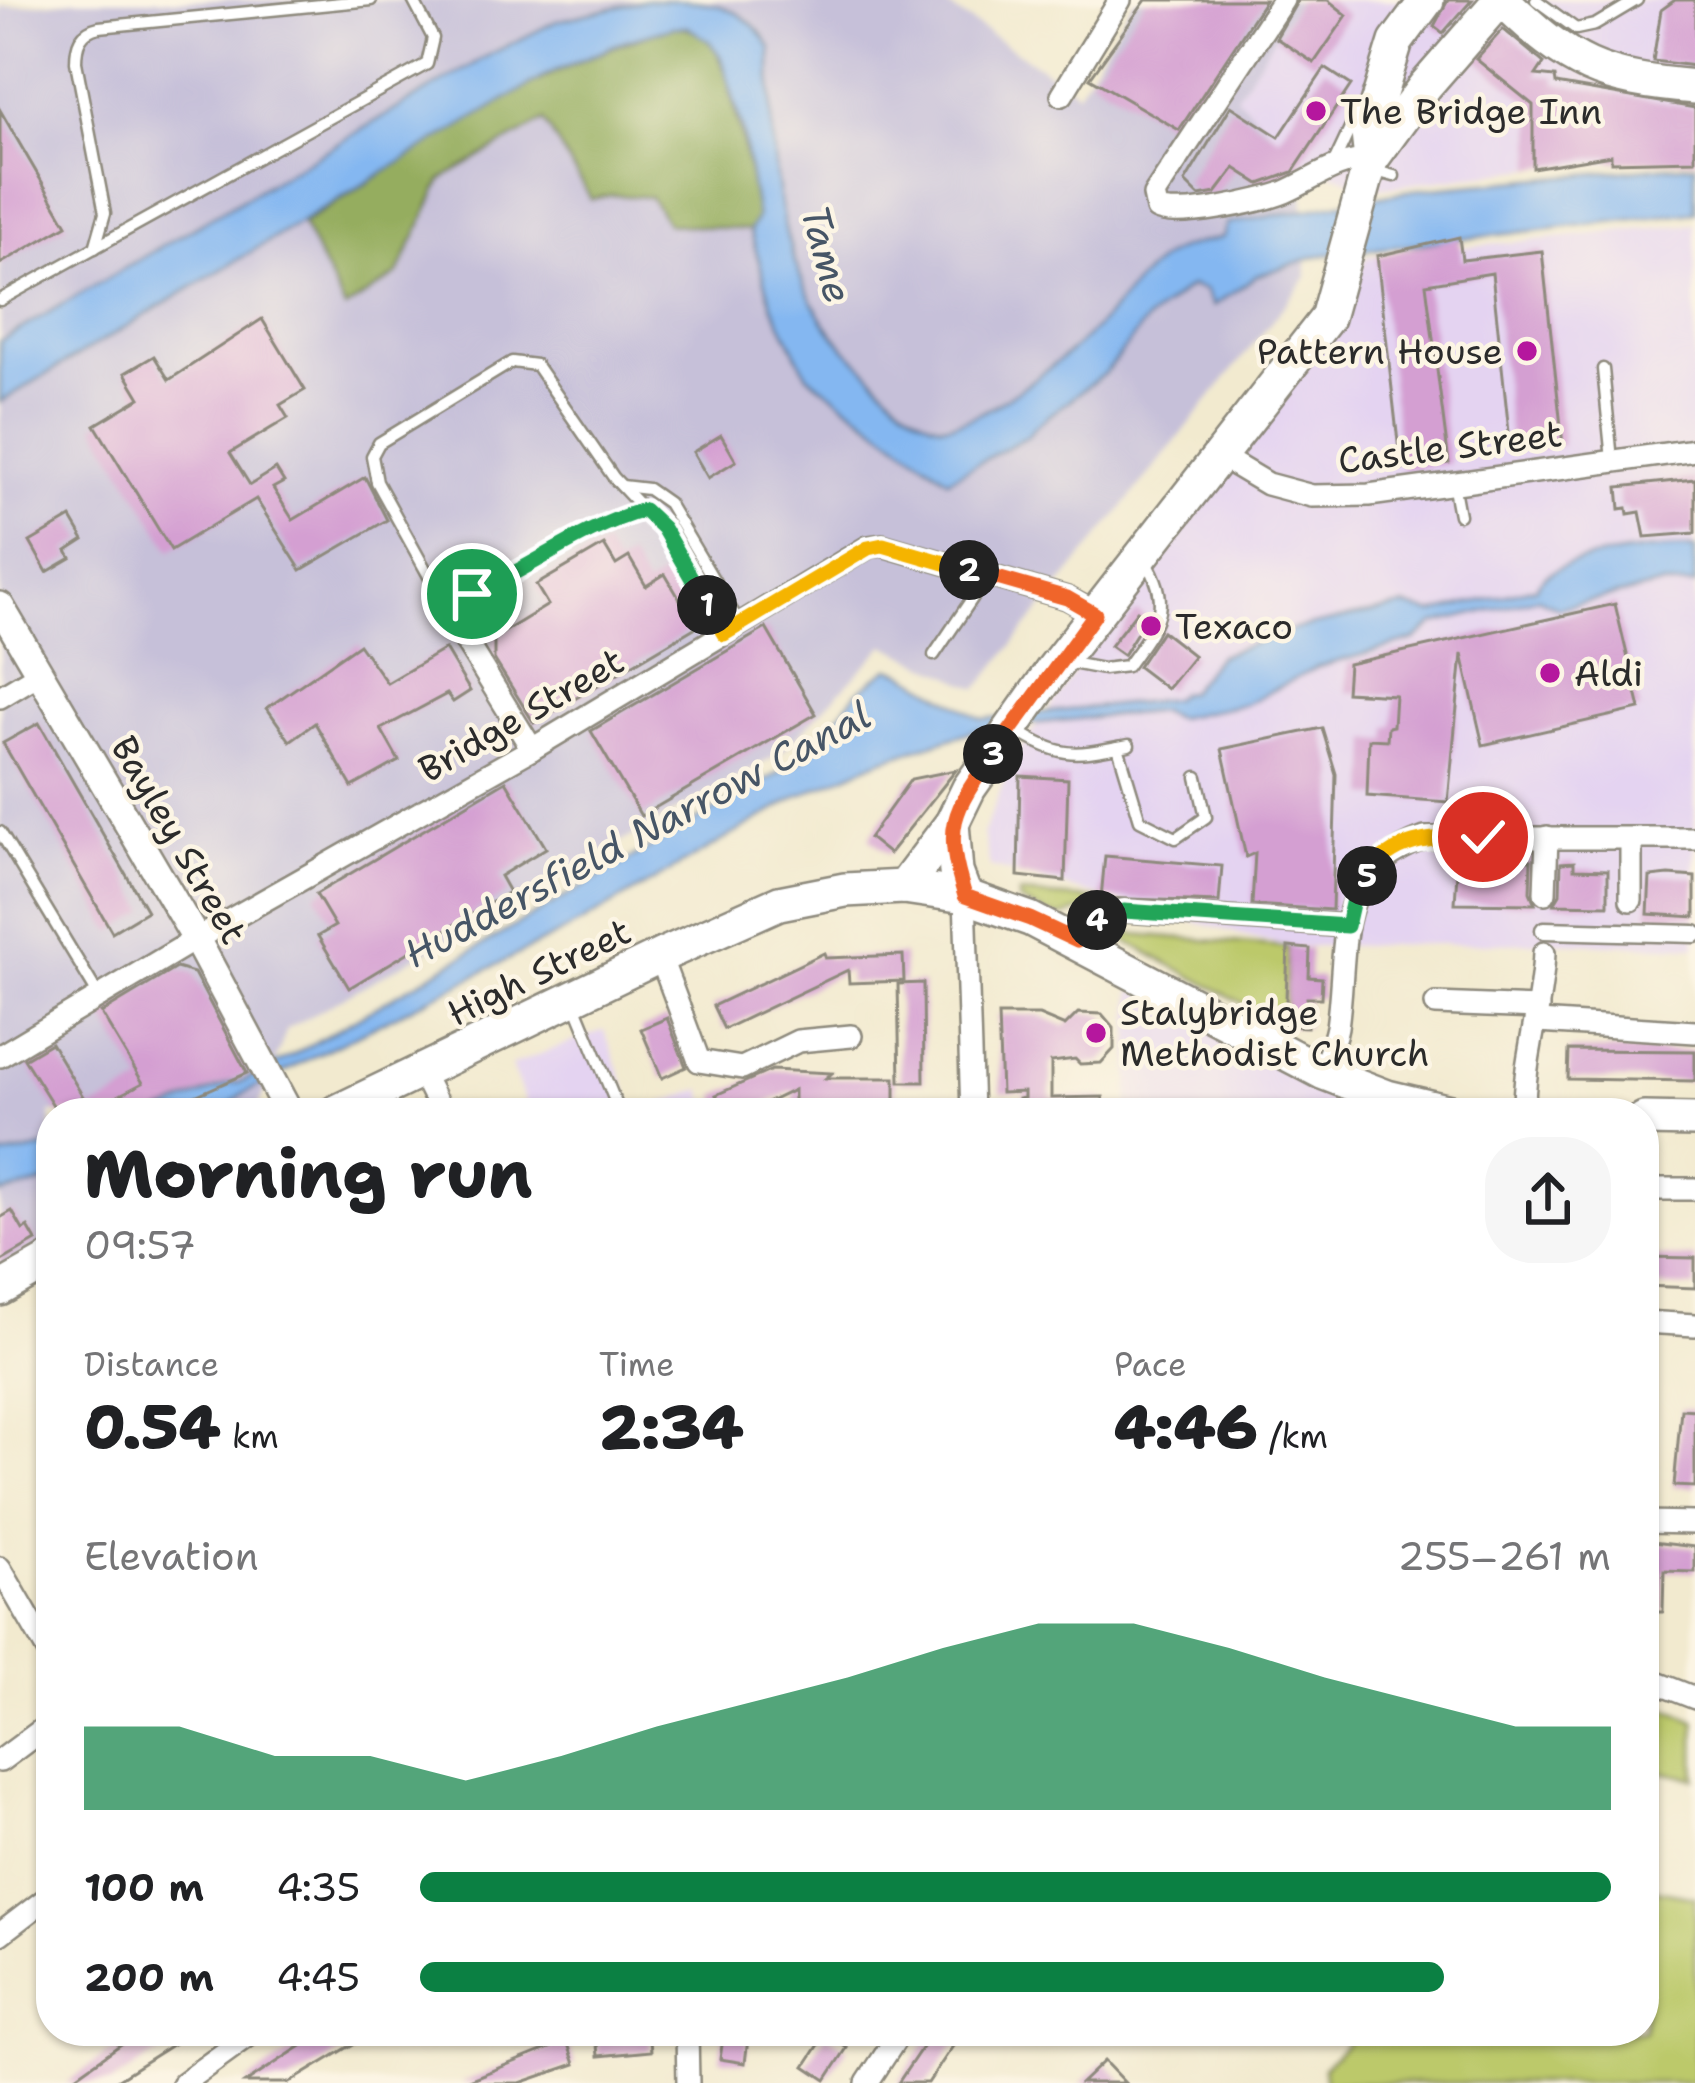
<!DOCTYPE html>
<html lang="en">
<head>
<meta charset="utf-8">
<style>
  :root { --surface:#fff; --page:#f6f6f6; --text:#202124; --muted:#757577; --accent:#0b8043 }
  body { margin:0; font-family:"Shantell Sans",sans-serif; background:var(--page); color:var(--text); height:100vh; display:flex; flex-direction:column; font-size:45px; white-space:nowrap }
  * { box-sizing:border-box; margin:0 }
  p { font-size:39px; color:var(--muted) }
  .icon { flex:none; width:66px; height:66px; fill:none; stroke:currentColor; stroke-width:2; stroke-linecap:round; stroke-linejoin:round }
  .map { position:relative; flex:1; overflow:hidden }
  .sheet { position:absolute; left:36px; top:1098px; width:1623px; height:948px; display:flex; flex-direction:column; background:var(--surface); border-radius:48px; box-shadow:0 3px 9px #0004 }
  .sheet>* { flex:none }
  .pin { position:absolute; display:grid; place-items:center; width:102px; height:102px; color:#fff; margin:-51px; border:6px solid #fff; border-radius:50%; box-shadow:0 3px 12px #0007 }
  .km { position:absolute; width:60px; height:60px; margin:-30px; border-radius:50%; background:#222; color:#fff; font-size:33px; line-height:60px; text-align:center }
  .round { display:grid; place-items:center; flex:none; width:126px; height:126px; border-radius:48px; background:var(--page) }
  .head { display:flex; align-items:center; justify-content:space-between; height:204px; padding:0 48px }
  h1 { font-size:66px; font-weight:800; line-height:90px }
  .metrics { display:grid; grid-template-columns:repeat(3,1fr); gap:18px; height:204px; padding:12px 48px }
  .metrics div { display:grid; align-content:center }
  .metrics b { font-size:60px; font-weight:800 }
  .metrics small { font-size:33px; font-weight:400 }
  .metrics p { font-size:33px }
  .chart { height:336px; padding:24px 48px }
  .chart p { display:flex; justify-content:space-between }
  .chart svg { width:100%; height:216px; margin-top:12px; fill:var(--accent); opacity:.7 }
  ul { padding:0 48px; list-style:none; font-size:39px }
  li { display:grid; grid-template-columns:192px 144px 1fr; align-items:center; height:90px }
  li i { height:30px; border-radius:15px; background:var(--accent) }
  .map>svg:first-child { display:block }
  .built { fill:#e4d3f1 }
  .industrial { fill:#c6c0d9 }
  .green { fill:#bcc96b; stroke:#747a4b; stroke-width:3 }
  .forest { fill:#95ad5f; stroke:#606c45; stroke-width:3 }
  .water { fill:#84b7f1; stroke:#58718e; stroke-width:3 }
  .building { fill:#d49fd2 }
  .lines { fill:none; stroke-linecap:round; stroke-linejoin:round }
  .service-casing { stroke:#8e8a7d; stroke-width:15 }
  .pedestrian-casing { stroke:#8e8a7d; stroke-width:21 }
  .minor-casing { stroke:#8e8a7d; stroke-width:26 }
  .tertiary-casing { stroke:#8e8a7d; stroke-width:32 }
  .secondary-casing { stroke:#8e8a7d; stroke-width:38 }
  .service { stroke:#fff; stroke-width:10 }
  .pedestrian { stroke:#fff; stroke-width:16 }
  .minor { stroke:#fff; stroke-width:21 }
  .tertiary { stroke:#fff; stroke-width:27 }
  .secondary { stroke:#fff; stroke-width:33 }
  .split-1-casing { stroke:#fff; stroke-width:24 }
  .split-2-casing { stroke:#fff; stroke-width:24 }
  .split-3-casing { stroke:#fff; stroke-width:24 }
  .split-4-casing { stroke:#fff; stroke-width:24 }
  .split-5-casing { stroke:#fff; stroke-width:24 }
  .split-6-casing { stroke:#fff; stroke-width:24 }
  .split-1 { stroke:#22a559; stroke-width:15 }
  .split-2 { stroke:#f5b400; stroke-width:15 }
  .split-3 { stroke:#f0652b; stroke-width:15 }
  .split-4 { stroke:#f0652b; stroke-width:15 }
  .split-5 { stroke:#22a559; stroke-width:15 }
  .split-6 { stroke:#f5b400; stroke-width:15 }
  .poi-dot { fill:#b5179e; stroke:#fcf5e5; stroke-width:4.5 }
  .labels { text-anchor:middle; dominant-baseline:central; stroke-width:9; stroke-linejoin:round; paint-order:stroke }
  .poi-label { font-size:36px; fill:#2b2b2b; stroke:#fcf5e5; text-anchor:start }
  .street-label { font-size:36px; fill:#2b2b2b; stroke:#fcf5e5 }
  .water-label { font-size:39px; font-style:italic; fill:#465566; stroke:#fcf5e5 }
</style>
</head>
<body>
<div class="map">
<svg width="1695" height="2083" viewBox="0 0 1695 2083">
  <rect width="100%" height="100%" fill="#fcf5e5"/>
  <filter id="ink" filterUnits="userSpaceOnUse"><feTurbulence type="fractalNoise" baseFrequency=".00833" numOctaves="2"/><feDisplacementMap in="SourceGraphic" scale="24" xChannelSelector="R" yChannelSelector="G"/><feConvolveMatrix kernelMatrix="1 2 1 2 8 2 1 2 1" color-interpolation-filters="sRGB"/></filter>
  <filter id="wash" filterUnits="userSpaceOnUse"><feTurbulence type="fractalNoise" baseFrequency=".004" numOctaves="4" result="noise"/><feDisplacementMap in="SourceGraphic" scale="48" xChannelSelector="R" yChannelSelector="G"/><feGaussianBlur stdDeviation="2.7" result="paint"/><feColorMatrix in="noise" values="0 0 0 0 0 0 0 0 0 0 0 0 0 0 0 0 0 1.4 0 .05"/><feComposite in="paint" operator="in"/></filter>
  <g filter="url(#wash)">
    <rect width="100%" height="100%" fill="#f2eacf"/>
    <g class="built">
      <path d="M1298 0H1695V156L1533 168 1373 189 1302 162 1236 96Z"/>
      <path d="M1695 224V947L1544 942 1288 947 990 867 983 833 1013 760 1171 534 1339 321 1366 257Z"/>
      <path d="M1132 989 1392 1113H1128Z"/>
      <path d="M604 1030 632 1104 657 1105 702 1089 710 1113H529L511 1065Z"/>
    </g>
    <path class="industrial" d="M76 0H938L1078 92 1134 0H1298L1236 96 1302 162 1307 277 978 689 885 645 782 752 287 1029 256 1113H51V1239L0 1267V7Z"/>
    <g class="green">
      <path d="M1019 894 1103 900C1058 920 1066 923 1019 901Z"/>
      <path d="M1110 932 1288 947 1285 1026 1113 934Z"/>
      <path d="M1644 1699 1695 1721V1779L1644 1768Z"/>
      <path d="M1644 1888 1695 1897V2083H1325L1323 2068 1360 2031H1644Z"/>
    </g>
    <path class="forest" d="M673 27C719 28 726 71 734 108 743 144 751 180 757 218L750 230 668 224 650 197 612 195 591 199 544 121 442 179 398 274 345 309 302 224C421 151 537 65 673 27Z"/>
    <g class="water">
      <path d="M647 0C705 0 742 0 771 48 771 158 772 284 860 363 881 383 909 418 939 424 973 431 1068 356 1093 331 1119 306 1139 272 1171 253 1185 245 1207 242 1223 237L1227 224 1414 190 1695 164V212L1316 256 1256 276 1213 306 1205 290 1190 286 1147 320 1105 373 1034 427 1028 436 948 479 807 375 772 305 750 230 757 218 742 127 722 58 709 41 688 27H673L626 40 548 74 0 402V341L491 54 557 21Z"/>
      <path d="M1695 548V585L1661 586 1558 608 1538 598 1434 624 1415 640 1318 667 1245 704 1176 718 1159 711 979 729 881 760 799 796 583 922 312 1057 243 1094 218 1113H159L231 1083H239L293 1055 808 756 856 693 889 668 902 672 982 719 1173 699 1179 693 1189 692 1218 656 1295 629 1404 606 1432 613 1536 587C1550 554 1661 548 1695 548Z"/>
      <path d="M51 1147V1181L0 1194V1157Z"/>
    </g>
    <g id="blocks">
      <g class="building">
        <path d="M1146 0H1265L1179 130 1090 78Z"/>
        <path d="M1298 0H1328L1347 15 1314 63 1276 38Z"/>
        <path d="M1448 0H1472L1443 33 1434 26Z"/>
        <path d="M1675 0H1695V66L1653 61 1661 10Z"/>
        <path d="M1503 29 1544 63 1536 75 1555 77 1556 84 1695 108V160L1611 162V155L1533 168V105L1476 59Z"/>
        <path d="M1325 68 1351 85 1293 172 1260 184 1235 168 1216 193 1199 196 1185 182 1231 106 1279 137Z"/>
        <path d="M0 110 67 225 0 264Z"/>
        <path d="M1459 237 1462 260 1542 251 1563 445 1511 451 1492 273 1426 284 1449 463 1401 469 1377 256Z"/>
        <path d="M262 319 305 390 280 405 288 418 230 453 250 485 276 469 284 482 273 488 293 520 365 477 387 520 301 570 256 499 171 550 95 425 140 398 125 373 154 356 169 380Z"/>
        <path d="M721 435 736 461 708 478 693 452Z"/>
        <path d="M1695 479V533L1645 537 1640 512 1628 514 1627 508 1620 509 1618 487Z"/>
        <path d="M71 518 84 540 67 551 71 558 47 572 30 542Z"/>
        <path d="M604 545 616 565 629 557 646 586 665 574 696 627 534 723 494 659V638L548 605 536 585Z"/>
        <path d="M1615 604 1640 709 1483 745 1462 654 1448 802 1367 796 1369 739 1387 740 1388 727 1393 726 1395 695 1346 692 1348 664Z"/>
        <path d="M1137 611 1146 618 1123 655 1110 646Z"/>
        <path d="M766 628 816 714 641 816 591 731Z"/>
        <path d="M1162 631 1194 656 1167 689 1138 667Z"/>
        <path d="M359 644 387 683 445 649 470 691 453 702 447 694 381 729 399 761 352 787 315 723 290 741 267 708Z"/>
        <path d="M39 723 147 911 112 932 3 743Z"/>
        <path d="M1322 728 1336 774 1332 910 1252 905 1255 853 1246 857 1222 749Z"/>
        <path d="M956 770 889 854 869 838 911 779Z"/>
        <path d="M1020 776 1068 779 1065 881 1018 876Z"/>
        <path d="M506 781 546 848 500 876 509 892 349 988 318 936 335 926 316 894Z"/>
        <path d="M1105 856 1222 866 1219 902 1101 898Z"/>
        <path d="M1458 857 1531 860 1530 892 1535 904 1455 903Z"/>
        <path d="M1574 862V869L1608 870V905L1554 904 1560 894 1561 863Z"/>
        <path d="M1669 875 1695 877V917L1648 914 1650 877Z"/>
        <path d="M1288 947 1310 949 1309 977 1322 978 1321 998H1307V1027L1285 1026Z"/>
        <path d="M824 953 826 958 903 955 904 981 849 983 848 970 724 1029 713 1006Z"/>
        <path d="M176 968 194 973 247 1073 156 1113H58L24 1059 51 1043 91 1110 143 1083 101 1013Z"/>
        <path d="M923 983 924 1082H900L898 984Z"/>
        <path d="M1078 1013 1102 1014 1114 1028V1049L1101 1063 1080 1064 1075 1059 1051 1062V1098L1103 1097V1113H1018V1099L1024 1098V1092L1001 1093 998 1015H1039L1065 1026Z"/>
        <path d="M667 1018 686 1067 662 1078 641 1029Z"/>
        <path d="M1569 1050 1695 1051V1081L1568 1079Z"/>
        <path d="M772 1070 832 1073 826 1078H895V1109H832V1103H794V1090L746 1113H724L716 1095Z"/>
        <path d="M12 1211 23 1230 28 1227 36 1241 0 1262V1218Z"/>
        <path d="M1644 1257 1695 1258V1288L1644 1286Z"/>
        <path d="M1681 1409 1695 1410V1487L1674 1486Z"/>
        <path d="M1644 1541 1695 1547V1572L1664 1571 1663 1612H1644Z"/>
        <path d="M150 2031H194L112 2083H66L134 2035 138 2040Z"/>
        <path d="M324 2031H375L289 2083H245Z"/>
        <path d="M649 2031 651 2051 598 2056 596 2032Z"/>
        <path d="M724 2031H749L745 2063 720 2059Z"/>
        <path d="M933 2031H977L953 2046 928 2083H898Z"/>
        <path d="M826 2034 847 2048 826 2080 805 2066Z"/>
        <path d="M567 2041 575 2064 520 2083H461Z"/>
        <path d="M1104 2061 1125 2083H1081Z"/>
      </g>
    </g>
  </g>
  <g filter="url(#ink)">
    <use href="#blocks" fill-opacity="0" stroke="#8e8a7d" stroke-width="3"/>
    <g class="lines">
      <defs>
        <g id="service">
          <path d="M1536 0 1576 29 1595 25 1637 0"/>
          <path d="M1333 165 1358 112"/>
          <path d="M1372 170 1394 176"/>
          <path d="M95 248 105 213 76 62C76 44 80 31 99 27L371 0"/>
          <path d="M0 300 427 64 433 38 413 0"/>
          <path d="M1603 369 1612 460"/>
          <path d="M1453 483 1459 515"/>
          <path d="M622 486 648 489 668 503 740 624"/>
          <path d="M644 510 614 478 536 365 512 362 379 443 372 456 377 482 440 596 451 601C520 579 575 529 644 510L663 528 724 634"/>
          <path d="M934 655 988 575"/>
          <path d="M1066 662 1103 669 1127 666C1158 622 1174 607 1144 557"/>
          <path d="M1014 729C1062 760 1075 755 1129 745"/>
          <path d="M1118 747 1140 820 1176 838 1206 817 1197 777"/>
          <path d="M0 832 99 996"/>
          <path d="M574 1002 620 1113"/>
        </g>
        <path id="pedestrian" d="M1544 930 1695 934"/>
        <g id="minor">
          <path d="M1283 0 1154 195 1157 209C1175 220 1263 201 1285 192 1315 179 1336 160 1371 160"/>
          <path d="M1062 95 1120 0"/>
          <path d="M1220 456 1267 484 1312 496 1369 495 1695 450"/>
          <path d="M455 624 532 749"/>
          <path d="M0 697 40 673"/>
          <path d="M1545 893 1547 837"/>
          <path d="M965 896 972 1113"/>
          <path d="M1631 900V839"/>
          <path d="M1077 942 1092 922 1124 911 1347 926"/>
          <path d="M660 956 699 1061 742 1068 798 1041 851 1036"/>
          <path d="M1436 1004 1538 1008"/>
          <path d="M1538 1022 1695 1032"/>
          <path d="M0 1056 196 939 532 749 868 547 882 545 1067 598 1095 613"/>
          <path d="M1322 1072C1327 1058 1334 1043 1337 1027 1349 944 1329 873 1425 838H1695"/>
          <path d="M422 1073 442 1113"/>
          <path d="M1524 1113C1523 1059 1542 1007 1544 953"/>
          <path d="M1660 1189H1695"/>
          <path d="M1644 1322 1695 1325"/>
          <path d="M1644 1522 1695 1523"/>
          <path d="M0 1568 51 1656"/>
          <path d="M1644 1678 1695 1698"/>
          <path d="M0 1761 51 1723"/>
          <path d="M0 1934 51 1895"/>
          <path d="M687 2031 688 2083"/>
          <path d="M183 2083 255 2031"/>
          <path d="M867 2083 901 2031"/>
        </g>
        <path id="tertiary" d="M0 606 196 939 289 1113"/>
        <g id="secondary">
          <path d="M1503 0C1571 66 1600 79 1695 87"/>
          <path d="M1371 160 1425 86 1500 0"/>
          <path d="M952 823 956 872 965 896"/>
          <path d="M904 887 952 823 969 788 1053 669 1327 318 1371 160 1368 133 1396 42 1427 0"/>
          <path d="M334 1113 660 956 779 903 845 890 904 887 965 896 1030 919 1322 1072 1387 1097 1454 1113"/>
          <path d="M1644 1119 1695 1120"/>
          <path d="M0 1289 51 1260"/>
        </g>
      </defs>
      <use href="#service" class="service-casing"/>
      <use href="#pedestrian" class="pedestrian-casing"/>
      <use href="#minor" class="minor-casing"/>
      <use href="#tertiary" class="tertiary-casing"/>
      <use href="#secondary" class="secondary-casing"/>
      <use href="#service" class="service"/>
      <use href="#pedestrian" class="pedestrian"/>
      <use href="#minor" class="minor"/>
      <use href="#tertiary" class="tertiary"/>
      <use href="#secondary" class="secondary"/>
    </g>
  </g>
  <g class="lines" filter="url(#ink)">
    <defs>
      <path id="split-1" d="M472 594C530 569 583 527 644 510L663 528 707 605"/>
      <path id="split-2" d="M707 605 724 634 868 548 883 545 969 570"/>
      <path id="split-3" d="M969 570 1067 598 1095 614 993 754"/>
      <path id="split-4" d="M993 754C952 813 943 826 965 896L1030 919 1077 941 1097 920"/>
      <path id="split-5" d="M1097 920 1124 911 1347 926 1354 895 1367 876"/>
      <path id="split-6" d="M1367 876C1396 835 1437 838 1483 837"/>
    </defs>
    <use href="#split-1" class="split-1-casing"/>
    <use href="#split-2" class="split-2-casing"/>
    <use href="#split-3" class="split-3-casing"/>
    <use href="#split-4" class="split-4-casing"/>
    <use href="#split-5" class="split-5-casing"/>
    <use href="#split-6" class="split-6-casing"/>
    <use href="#split-1" class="split-1"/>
    <use href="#split-2" class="split-2"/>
    <use href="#split-3" class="split-3"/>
    <use href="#split-4" class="split-4"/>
    <use href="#split-5" class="split-5"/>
    <use href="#split-6" class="split-6"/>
  </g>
  <g class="poi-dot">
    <circle cx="1316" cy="111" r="12"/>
    <circle cx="1527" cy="351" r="12"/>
    <circle cx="1151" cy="626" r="12"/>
    <circle cx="1550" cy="673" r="12"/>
    <circle cx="1096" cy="1033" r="12"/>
  </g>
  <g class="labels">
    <g class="poi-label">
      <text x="1340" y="111">The Bridge Inn</text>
      <text x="1503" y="351" text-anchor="end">Pattern House</text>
      <text x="1175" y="626">Texaco</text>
      <text x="1574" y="673">Aldi</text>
      <text x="1120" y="1012">Stalybridge<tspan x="1120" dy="41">Methodist Church</tspan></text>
    </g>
    <g class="street-label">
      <text transform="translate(1450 447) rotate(-7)">Castle Street</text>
      <text transform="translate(521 715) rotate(-30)">Bridge Street</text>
      <text transform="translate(179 840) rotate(60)">Bayley Street</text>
      <text transform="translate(539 972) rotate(-26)">High Street</text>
    </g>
    <g class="water-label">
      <text transform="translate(827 254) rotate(75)">Tame</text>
      <text transform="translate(637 834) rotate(-28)">Huddersfield Narrow Canal</text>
    </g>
  </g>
</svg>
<div class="pin" style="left:472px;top:594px;background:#1e9e55"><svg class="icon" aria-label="arrive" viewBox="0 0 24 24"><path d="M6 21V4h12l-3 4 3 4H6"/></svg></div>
<div class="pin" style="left:1483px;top:837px;background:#d93025"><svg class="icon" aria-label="check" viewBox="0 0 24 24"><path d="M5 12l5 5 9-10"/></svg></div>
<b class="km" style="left:707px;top:605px">1</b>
<b class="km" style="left:969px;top:570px">2</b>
<b class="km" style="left:993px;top:754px">3</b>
<b class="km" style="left:1097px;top:920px">4</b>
<b class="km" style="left:1367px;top:876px">5</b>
<section class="sheet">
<div class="head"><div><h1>Morning run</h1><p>09:57</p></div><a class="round"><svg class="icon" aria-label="share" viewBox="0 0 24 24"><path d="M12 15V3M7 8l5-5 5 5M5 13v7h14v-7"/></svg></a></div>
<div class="metrics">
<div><p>Distance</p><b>0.54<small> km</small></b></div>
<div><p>Time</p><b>2:34</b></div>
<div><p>Pace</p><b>4:46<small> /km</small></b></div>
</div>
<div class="chart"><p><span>Elevation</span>255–261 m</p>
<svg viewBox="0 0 160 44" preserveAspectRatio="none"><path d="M0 44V27L10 27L20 33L30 33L40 38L50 33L60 27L70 22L80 17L90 11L100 6L110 6L120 11L130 17L140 22L150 27L160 27V44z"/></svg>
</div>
<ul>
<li><b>100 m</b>4:35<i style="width:100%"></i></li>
<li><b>200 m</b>4:45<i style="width:86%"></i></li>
</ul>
</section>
</div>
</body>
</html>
